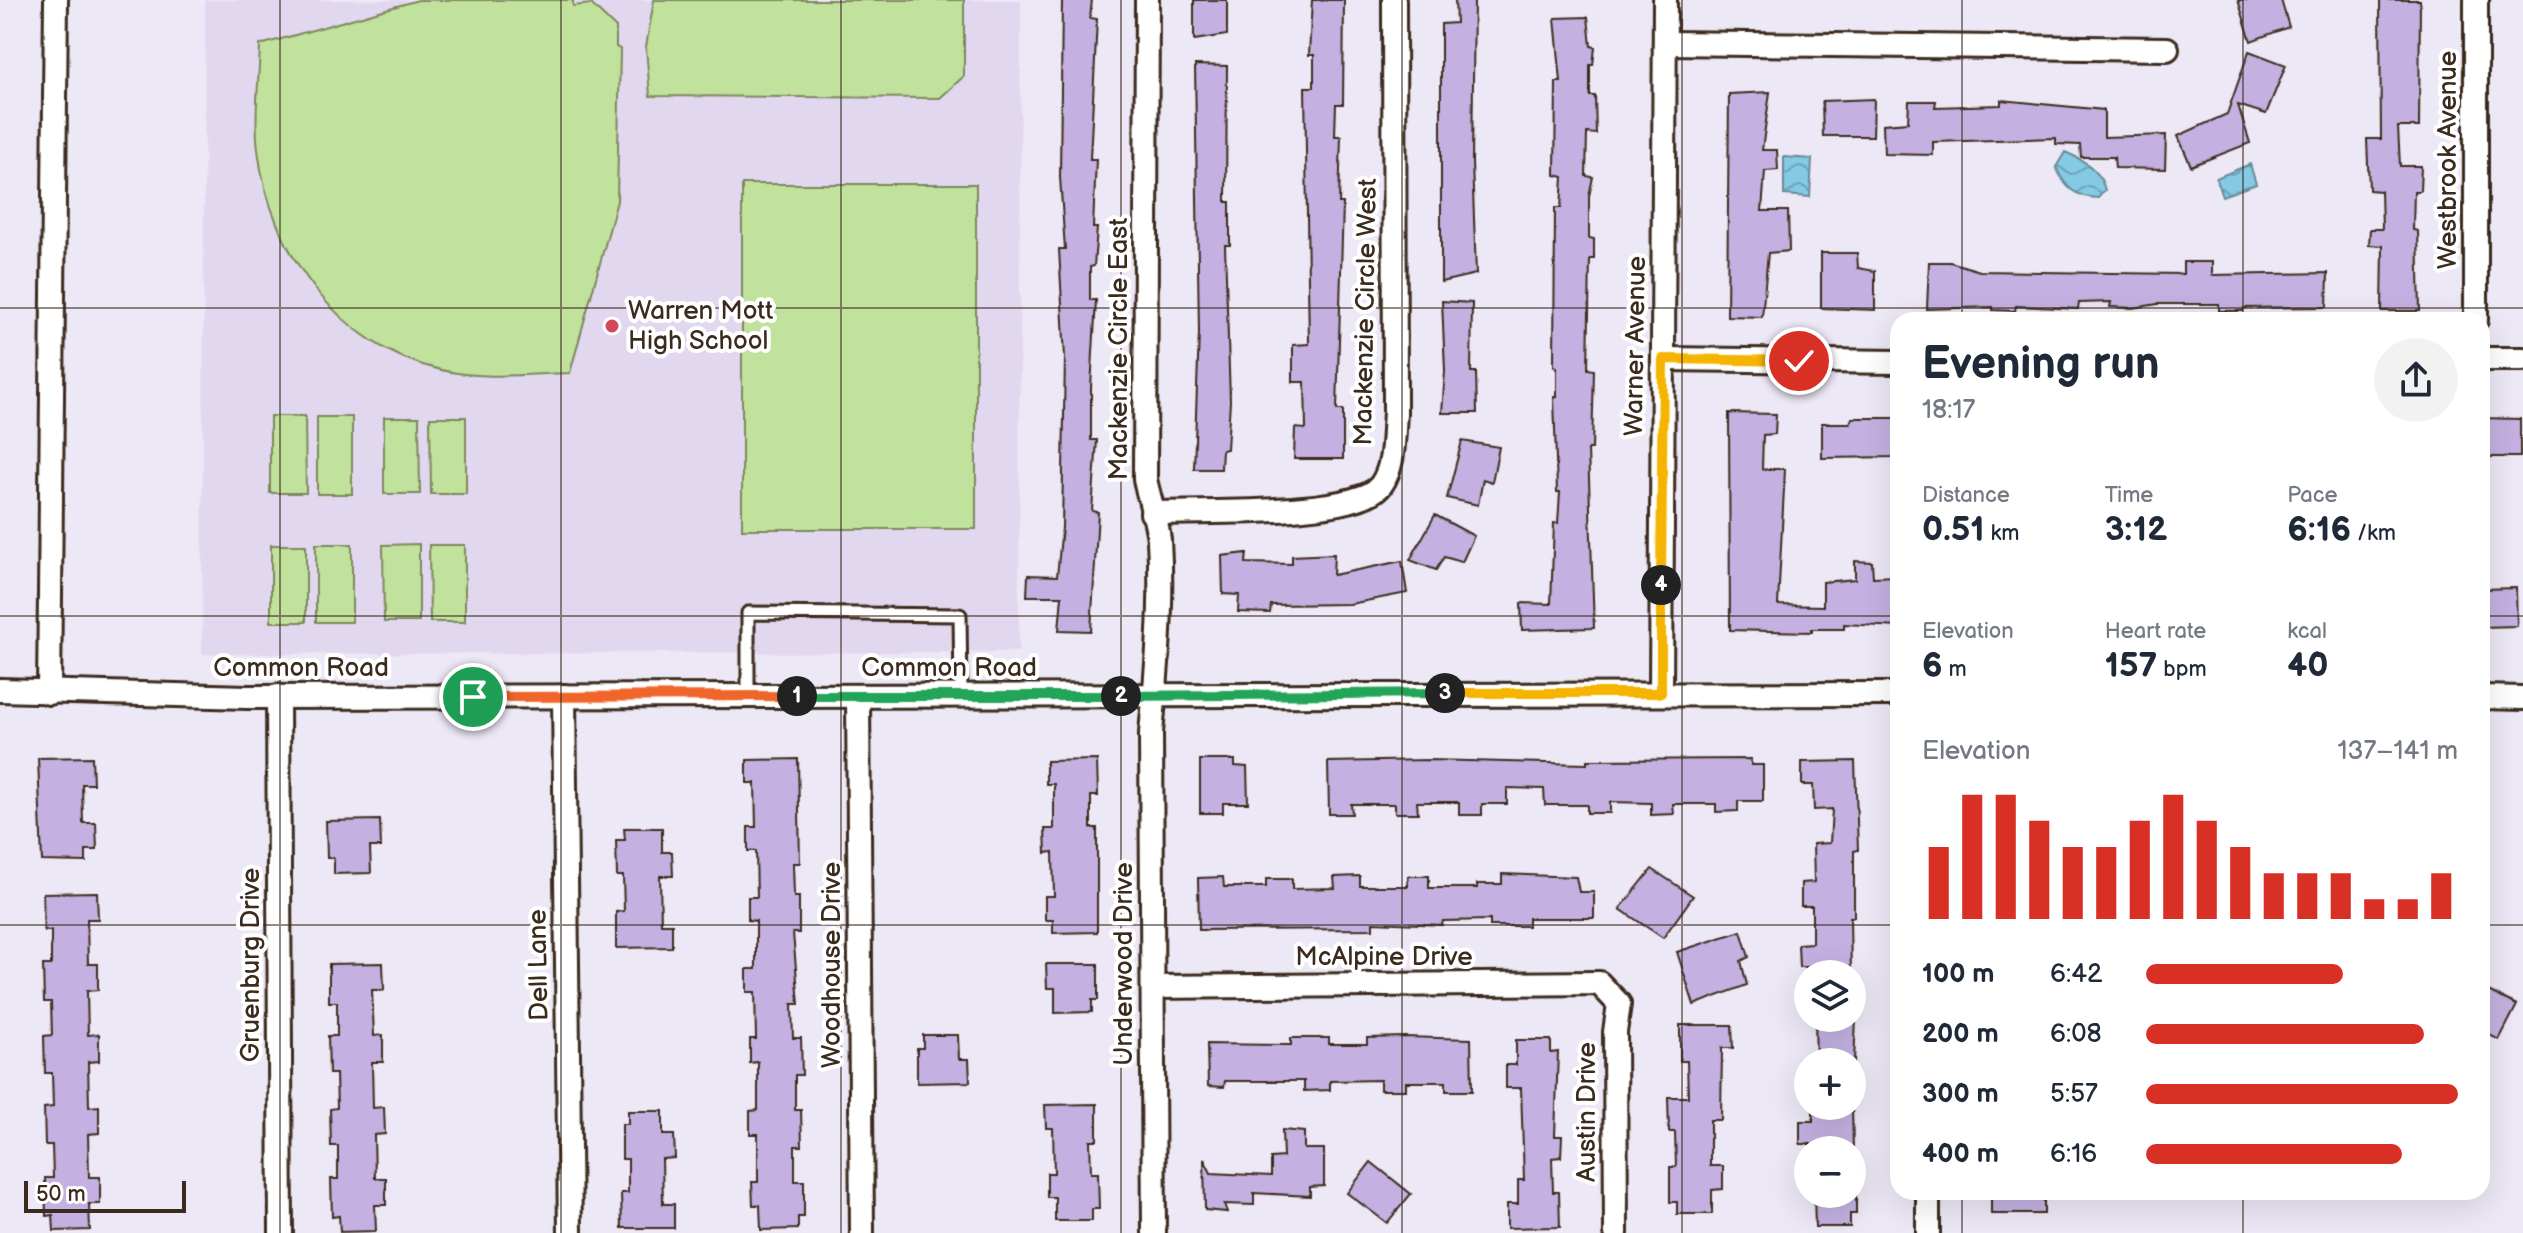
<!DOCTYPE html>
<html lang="en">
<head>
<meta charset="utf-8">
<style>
  :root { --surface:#fff; --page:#f2f2f3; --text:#1f2937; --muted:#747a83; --accent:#d93025 }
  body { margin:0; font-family:"Balsamiq Sans",sans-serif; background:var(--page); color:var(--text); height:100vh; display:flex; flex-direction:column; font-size:30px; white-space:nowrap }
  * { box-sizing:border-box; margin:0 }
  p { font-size:26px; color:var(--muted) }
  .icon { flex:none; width:44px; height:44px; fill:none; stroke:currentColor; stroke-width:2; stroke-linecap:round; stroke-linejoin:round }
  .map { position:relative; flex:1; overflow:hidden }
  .drawer { position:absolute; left:1890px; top:312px; width:600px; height:888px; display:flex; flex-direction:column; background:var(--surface); border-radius:24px; box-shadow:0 8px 32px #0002 }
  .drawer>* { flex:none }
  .controls { position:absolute; left:1794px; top:960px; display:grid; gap:16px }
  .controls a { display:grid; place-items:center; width:72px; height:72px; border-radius:50%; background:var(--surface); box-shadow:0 8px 32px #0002; font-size:40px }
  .scale { position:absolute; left:24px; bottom:20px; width:162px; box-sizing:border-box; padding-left:8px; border:4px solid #3b2a1e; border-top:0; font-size:22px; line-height:28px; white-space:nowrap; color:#3b2a1e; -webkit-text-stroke:6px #fff; paint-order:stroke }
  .pin { position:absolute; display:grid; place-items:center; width:68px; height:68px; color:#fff; margin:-34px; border:4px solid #fff; border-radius:50%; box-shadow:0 2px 8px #0007 }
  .km { position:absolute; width:40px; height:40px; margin:-20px; border-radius:50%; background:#222; color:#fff; font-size:22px; line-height:40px; text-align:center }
  .round { display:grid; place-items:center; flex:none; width:84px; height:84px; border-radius:42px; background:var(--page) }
  .head { display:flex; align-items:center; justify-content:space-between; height:136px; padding:0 32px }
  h1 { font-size:44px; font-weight:600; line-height:60px }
  .stats { display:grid; grid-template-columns:repeat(3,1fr); gap:12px; height:136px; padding:8px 32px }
  .stats div { display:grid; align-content:center }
  .stats b { font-size:34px; font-weight:600 }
  .stats small { font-size:22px; font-weight:400 }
  .stats p { font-size:22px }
  .chart { height:224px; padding:16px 32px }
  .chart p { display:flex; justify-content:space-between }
  .chart svg { width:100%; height:144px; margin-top:8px; stroke:var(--accent); stroke-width:6 }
  ul { padding:0 32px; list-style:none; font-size:26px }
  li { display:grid; grid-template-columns:128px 96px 1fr; align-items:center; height:60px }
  li i { height:20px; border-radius:10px; background:var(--accent) }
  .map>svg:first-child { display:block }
  .built { fill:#e1d8f0 }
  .garden { fill:#c0e29c; stroke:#7e865d; stroke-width:2 }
  .water { fill:url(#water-waves); stroke:#678a95; stroke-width:2 }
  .building { fill:#c4b1e1; stroke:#3b2a1e; stroke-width:2 }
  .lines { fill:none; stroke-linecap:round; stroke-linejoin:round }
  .service-casing { stroke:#3b2a1e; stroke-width:17 }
  .minor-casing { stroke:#3b2a1e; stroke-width:28 }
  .service { stroke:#fff; stroke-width:11 }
  .minor { stroke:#fff; stroke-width:22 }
  .split-1-casing { stroke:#fff; stroke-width:16 }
  .split-2-casing { stroke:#fff; stroke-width:16 }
  .split-3-casing { stroke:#fff; stroke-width:16 }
  .split-4-casing { stroke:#fff; stroke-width:16 }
  .split-5-casing { stroke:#fff; stroke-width:16 }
  .split-1 { stroke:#f0652b; stroke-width:10 }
  .split-2 { stroke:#22a559; stroke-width:10 }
  .split-3 { stroke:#22a559; stroke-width:10 }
  .split-4 { stroke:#f5b400; stroke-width:10 }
  .split-5 { stroke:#f5b400; stroke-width:10 }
  .grid { fill:none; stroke:#3b2a1e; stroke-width:2; stroke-opacity:0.55 }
  .poi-dot { fill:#d1495b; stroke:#fff; stroke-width:3 }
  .labels { text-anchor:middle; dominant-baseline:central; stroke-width:8; stroke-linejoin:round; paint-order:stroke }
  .street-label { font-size:26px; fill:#3b2a1e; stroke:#fff }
  .poi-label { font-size:26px; fill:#3b2a1e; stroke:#fff; text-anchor:start }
</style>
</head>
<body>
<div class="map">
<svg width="2523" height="1233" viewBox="0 0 2523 1233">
  <defs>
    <pattern id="water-waves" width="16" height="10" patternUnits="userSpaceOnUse" patternTransform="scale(2)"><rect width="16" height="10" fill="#84cae5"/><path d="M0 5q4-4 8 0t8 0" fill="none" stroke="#6da4b9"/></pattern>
  </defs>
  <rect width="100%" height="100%" fill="#ede8f6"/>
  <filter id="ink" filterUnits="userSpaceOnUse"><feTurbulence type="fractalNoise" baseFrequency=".0125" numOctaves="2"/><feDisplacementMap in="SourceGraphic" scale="16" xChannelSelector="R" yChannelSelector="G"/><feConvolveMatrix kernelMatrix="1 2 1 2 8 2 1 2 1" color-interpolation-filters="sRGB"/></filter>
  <g filter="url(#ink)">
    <path class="built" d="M205 0H1021L1019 652 202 654Z"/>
    <g class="garden">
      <path d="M418 0H573V6L591 4 616 28V47L620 49 617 201 570 373C528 374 483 380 441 370 338 347 270 251 258 150 254 116 259 79 260 45Z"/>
      <path d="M654 0H964V76L940 98 650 96 646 47Z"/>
      <rect x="742" y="184" width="234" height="345"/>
      <path d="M270 416H305L306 493H270Z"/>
      <rect x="317" y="417" width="35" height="77"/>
      <path d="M384 417H419L420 494H384Z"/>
      <path d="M430 417H466V494H431Z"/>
      <rect x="316" y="544" width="36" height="78"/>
      <path d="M419 544V622H384L383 545Z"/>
      <rect x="271" y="545" width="35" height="77"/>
      <path d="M429 545H465V622H430Z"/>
    </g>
    <g class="water">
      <path d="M2065 152C2084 160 2100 170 2105 190L2098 198C2075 197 2065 188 2056 167Z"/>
      <path d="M1784 157 1812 159 1810 197 1784 195Z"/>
      <path d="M2250 164 2256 184 2222 196 2216 178Z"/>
    </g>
    <g class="building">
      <path d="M1062 0H1092L1090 18 1097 19 1090 159H1096L1093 228H1097L1094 266 1090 267V300H1096L1091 388V440H1097L1092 511 1098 512 1091 631 1059 630 1062 596H1027L1028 575 1057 576 1062 527 1065 358 1059 249H1065L1060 177Z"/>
      <path d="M1194 0H1227V35L1194 40Z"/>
      <path d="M1312 0H1344L1343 104H1336L1335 136H1341L1339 203H1343L1337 410H1343V459H1294L1295 428 1306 429 1305 382H1293V345L1309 344 1305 87H1314V55H1309Z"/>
      <path d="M1455 0H1474L1472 162 1476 274 1441 282V24L1456 23Z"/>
      <path d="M2238 0H2281L2289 27 2251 41Z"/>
      <path d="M2380 0H2420L2419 127H2398L2400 166H2421L2420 191H2414L2413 230 2418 231 2420 311H2382L2383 246 2369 245 2370 229H2382L2381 191 2369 190 2367 139H2381Z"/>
      <path d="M1588 17 1591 46 1595 47 1593 65H1590V96H1595L1596 134 1587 133 1586 176 1593 177 1589 196V238L1594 239V259H1590L1588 369 1594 370 1592 449H1588L1594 628 1522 630 1521 603 1551 604 1554 523H1558L1560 492H1557L1554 397H1557V367L1554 366 1555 208H1561L1563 177 1555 175 1556 82H1561L1555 18Z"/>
      <path d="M2249 51 2286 65 2266 114 2238 105 2250 143 2191 166 2178 136 2227 114Z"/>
      <path d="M1195 65 1227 66 1226 202H1230V245H1225L1230 401 1227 449 1222 450 1221 469H1194L1199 332Z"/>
      <path d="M1770 92 1762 150H1777L1778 170 1765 171 1762 211H1788L1789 251 1768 253 1762 317 1727 316 1729 94Z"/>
      <path d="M1874 99 1873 136H1823L1822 101Z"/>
      <path d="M2001 100 2104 110V137L2166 135 2165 169 2115 168 2114 157H2081L2080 145 2056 144V138L1933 142V155L1884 154 1883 124 1908 122 1909 101H1936L1935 107 2001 105Z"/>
      <path d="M1821 253H1857L1858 268 1875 271V310L1821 308Z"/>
      <path d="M1929 262H1950L1980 271 2183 274V262H2212V275L2328 273 2327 307 2244 308 2243 311H2219V304H2158L2133 308 2110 307 2111 302 2079 303 2078 309 2016 306 2015 311 1993 310V307L1927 309Z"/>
      <path d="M1442 301 1472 303 1471 372H1476L1477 413H1442L1445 371Z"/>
      <path d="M1729 413 1776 414 1775 434 1763 435 1762 469H1785L1778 605 1823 606V582L1855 579V561L1872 562 1873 577 1898 576V627L1844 624V629H1812V632L1730 630Z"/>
      <path d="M1852 418H1898V457L1822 458V423H1850Z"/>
      <path d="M2482 418 2520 419V457H2482Z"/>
      <path d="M1462 441 1499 447 1492 482 1483 479 1478 505 1447 498Z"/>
      <path d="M1435 515 1474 536 1462 562 1444 557 1436 570 1410 560Z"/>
      <path d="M1247 553 1246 563 1292 564V556L1334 554 1333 575 1402 561 1407 593 1350 604 1271 605 1270 613 1238 612 1239 595 1223 594 1222 556Z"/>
      <path d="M2516 588 2517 626 2482 627V589Z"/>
      <path d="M92 757 93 784H82L83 823H96L97 850H86V862L42 861 38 758Z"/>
      <path d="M798 759 800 863H793L794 897H799V933H793L799 1004H792L793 1038H801L802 1075H795V1110H801L802 1146H795V1181H804V1217H798V1229L761 1230 760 1205H753L752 1182H758V1134H750V1111L758 1110V1062L750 1063V1039H756L755 992H747V969H756V921L748 920V897H757L756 851H748V827H756L755 783H747V760Z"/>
      <path d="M1751 759V765H1763V801H1738V811L1716 812V804H1673L1674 814 1651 815V803L1610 802V813H1587V805H1545L1544 789 1507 788V804H1482V815H1459V802H1417L1418 813H1395V804H1351L1352 814H1329L1328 762 1430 760 1587 764V760Z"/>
      <path d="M1097 760 1098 796H1091V828H1097V932L1053 933V920H1045V896H1054L1053 852 1046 853 1045 829H1054V784H1046V761Z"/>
      <path d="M1200 760H1235V766L1247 767 1248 803H1223V813H1200Z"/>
      <path d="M1855 761 1858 850 1854 851V917H1850L1851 974H1810V967H1799L1798 944 1812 943V906H1801V883L1814 882 1813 844 1830 843 1832 809 1814 810 1813 785H1802V762Z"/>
      <path d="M380 820 381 847H370L371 873 334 874V858H327L326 821Z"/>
      <path d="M624 828H662V852H672L673 876H660L661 924H672V947L616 948V912L624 911 623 876H617L616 840H625Z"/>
      <path d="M1652 869 1693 896 1663 938 1620 909Z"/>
      <path d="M1502 874 1576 877 1579 892H1594V918H1528V926H1490V920L1443 921 1442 925 1373 922V929L1199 930 1198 878 1223 877 1224 887H1266V879H1292V889L1335 888 1334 877 1360 876V886H1408V876H1429V888H1477V884H1502Z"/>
      <path d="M97 892 98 919H87L88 964H98V990L87 991 88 1035 99 1034V1061L88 1062 89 1107 99 1106V1133L88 1134 89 1177H100V1204H89L90 1230 54 1231 53 1215 46 1216 45 1178H53L52 1145H45L44 1108 53 1107 52 1073H45L44 1036 52 1035 51 1002H44L43 965H51V931H44L43 893Z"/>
      <path d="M1741 931 1749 957 1741 961 1747 985 1694 1005 1677 952Z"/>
      <path d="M383 963 384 990H372L374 1036 383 1035V1062H372L373 1108 384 1107 385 1134 374 1135 375 1178H386V1205H375L376 1231 340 1232 339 1216 332 1217 331 1179H338V1146H331L330 1109 337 1108 336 1074H329L328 1036H337V1002H329V964Z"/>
      <path d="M1046 964H1098V1000H1092V1012L1055 1013V988H1047Z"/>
      <path d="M2482 988 2517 1005 2499 1040 2482 1031Z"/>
      <path d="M1815 1018H1856L1854 1062H1816Z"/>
      <path d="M1680 1025H1732L1733 1048H1722L1721 1120H1710V1166H1723V1189L1712 1190V1214H1677V1202H1670V1167H1676L1675 1132H1669L1668 1097H1688L1687 1061H1680Z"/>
      <path d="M923 1035H958L959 1059H969L970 1082 917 1083V1048H923Z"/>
      <path d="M1405 1037 1471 1039 1472 1091H1446V1082H1406V1090H1380V1080L1330 1081V1090L1304 1091V1081H1225L1224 1087 1208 1086 1207 1044 1291 1045V1038H1329V1044H1367V1038Z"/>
      <path d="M1516 1040H1551V1053L1558 1052 1555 1136H1562L1561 1157 1552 1158 1553 1192H1559L1560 1227 1507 1228V1204H1518V1180H1524L1521 1088H1506V1065H1516Z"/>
      <path d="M1097 1104V1140H1090L1091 1173H1098L1099 1209H1092V1221H1055V1197H1047V1173H1054L1053 1128H1046L1045 1105Z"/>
      <path d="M1813 1106H1852L1853 1150H1811V1144H1800V1121H1813Z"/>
      <path d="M628 1111H663V1135H674L675 1158 662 1159 663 1204H674V1228H622L621 1193H628V1159H622V1124H628Z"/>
      <path d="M1282 1130 1304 1132V1149H1324V1186L1310 1187V1196L1254 1193V1205L1224 1204 1227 1212 1205 1210 1204 1159 1211 1173 1271 1176V1158L1283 1157Z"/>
      <path d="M1371 1162 1411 1194 1387 1223 1347 1193Z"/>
      <rect x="1991" y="1192" width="53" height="22"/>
      <path d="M1814 1194H1856V1214H1850V1227H1815Z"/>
    </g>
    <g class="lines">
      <defs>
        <path id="service" d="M748 696V613L960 615 961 696"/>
        <g id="minor">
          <path d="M1147 0 1145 479C1149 499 1157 520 1159 540 1163 604 1157 669 1151 733L1154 1233"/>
          <path d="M2476 0V320"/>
          <path d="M1667 43 2167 49"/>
          <path d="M1663 359 1898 362"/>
          <path d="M2482 359H2523"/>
          <path d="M1152 513C1196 511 1357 517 1381 485 1395 465 1393 436 1395 413L1394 0"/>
          <path d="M0 690 247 697 1898 694"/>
          <path d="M49 693 56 0"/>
          <path d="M1661 693 1665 0"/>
          <path d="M278 696 281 1233"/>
          <path d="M564 696 570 1233"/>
          <path d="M858 696 862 1233"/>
          <path d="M2482 697 2523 698"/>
          <path d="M1153 987 1599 983 1619 1004 1615 1032 1616 1233"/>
          <path d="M1928 1192V1233"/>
        </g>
      </defs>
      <use href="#service" class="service-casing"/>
      <use href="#minor" class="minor-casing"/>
      <use href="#service" class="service"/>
      <use href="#minor" class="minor"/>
    </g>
  </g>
  <g class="lines" filter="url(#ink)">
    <defs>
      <path id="split-1" d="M473 697 797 696"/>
      <path id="split-2" d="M797 696H1121"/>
      <path id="split-3" d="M1121 696 1445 693"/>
      <path id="split-4" d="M1445 693H1661V585"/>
      <path id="split-5" d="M1661 585 1663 359 1799 361"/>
    </defs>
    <use href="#split-1" class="split-1-casing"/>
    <use href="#split-2" class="split-2-casing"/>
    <use href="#split-3" class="split-3-casing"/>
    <use href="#split-4" class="split-4-casing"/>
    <use href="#split-5" class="split-5-casing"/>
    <use href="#split-1" class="split-1"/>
    <use href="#split-2" class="split-2"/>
    <use href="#split-3" class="split-3"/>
    <use href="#split-4" class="split-4"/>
    <use href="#split-5" class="split-5"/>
  </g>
  <path class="grid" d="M280 0V1233M561 0V1233M841 0V1233M1121 0V1233M1402 0V1233M1682 0V1233M1962 0V320M2243 0V320M0 308H2523M0 616H1898M2482 616H2523M0 925H1898M2482 925H2523M1962 1192V1233M2243 1192V1233"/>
  <circle class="poi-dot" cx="612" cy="326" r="8"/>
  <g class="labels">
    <g class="street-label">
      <text transform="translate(2448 160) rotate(-90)">Westbrook Avenue</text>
      <text transform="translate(1366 312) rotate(-89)">Mackenzie Circle West</text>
      <text transform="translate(1636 346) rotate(-89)">Warner Avenue</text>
      <text transform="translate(1119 349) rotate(-90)">Mackenzie Circle East</text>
      <text x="301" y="668">Common Road</text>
      <text x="949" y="668">Common Road</text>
      <text x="1384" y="957">McAlpine Drive</text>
      <text transform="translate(1124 964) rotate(-90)">Underwood Drive</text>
      <text transform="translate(251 965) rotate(-90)">Gruenburg Drive</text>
      <text transform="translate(539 965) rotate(-91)">Dell Lane</text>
      <text transform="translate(832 965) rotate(-90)">Woodhouse Drive</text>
      <text transform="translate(1587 1112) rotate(-90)">Austin Drive</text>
    </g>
    <g class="poi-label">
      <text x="628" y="311">Warren Mott<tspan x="628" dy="30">High School</tspan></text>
    </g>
  </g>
</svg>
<div class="controls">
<a><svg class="icon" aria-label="layers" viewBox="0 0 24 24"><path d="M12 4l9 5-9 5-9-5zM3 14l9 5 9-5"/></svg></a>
<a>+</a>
<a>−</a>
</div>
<div class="scale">50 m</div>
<div class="pin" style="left:473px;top:697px;background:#1e9e55"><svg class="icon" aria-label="arrive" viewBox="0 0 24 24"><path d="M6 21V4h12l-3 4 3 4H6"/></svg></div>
<div class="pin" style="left:1799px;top:361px;background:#d93025"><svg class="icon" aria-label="check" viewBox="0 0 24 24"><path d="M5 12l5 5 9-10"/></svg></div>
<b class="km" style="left:797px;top:696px">1</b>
<b class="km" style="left:1121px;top:696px">2</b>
<b class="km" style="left:1445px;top:693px">3</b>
<b class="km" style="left:1661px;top:585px">4</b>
<section class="drawer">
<div class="head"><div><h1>Evening run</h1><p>18:17</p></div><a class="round"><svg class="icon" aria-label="share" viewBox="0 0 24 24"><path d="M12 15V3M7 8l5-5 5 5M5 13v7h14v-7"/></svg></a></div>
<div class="stats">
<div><p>Distance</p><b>0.51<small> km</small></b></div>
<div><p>Time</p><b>3:12</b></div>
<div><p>Pace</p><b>6:16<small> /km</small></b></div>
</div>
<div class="stats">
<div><p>Elevation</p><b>6<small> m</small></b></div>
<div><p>Heart rate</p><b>157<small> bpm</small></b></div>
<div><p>kcal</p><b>40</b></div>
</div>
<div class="chart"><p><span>Elevation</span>137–141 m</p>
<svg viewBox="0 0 160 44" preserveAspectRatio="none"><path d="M5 44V22M15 44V6M25 44V6M35 44V14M45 44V22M55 44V22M65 44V14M75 44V6M85 44V14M95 44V22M105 44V30M115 44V30M125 44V30M135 44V38M145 44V38M155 44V30"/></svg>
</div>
<ul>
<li><b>100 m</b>6:42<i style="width:63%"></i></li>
<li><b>200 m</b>6:08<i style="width:89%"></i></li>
<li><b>300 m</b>5:57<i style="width:100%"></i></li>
<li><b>400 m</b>6:16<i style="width:82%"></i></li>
</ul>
</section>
</div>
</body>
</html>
